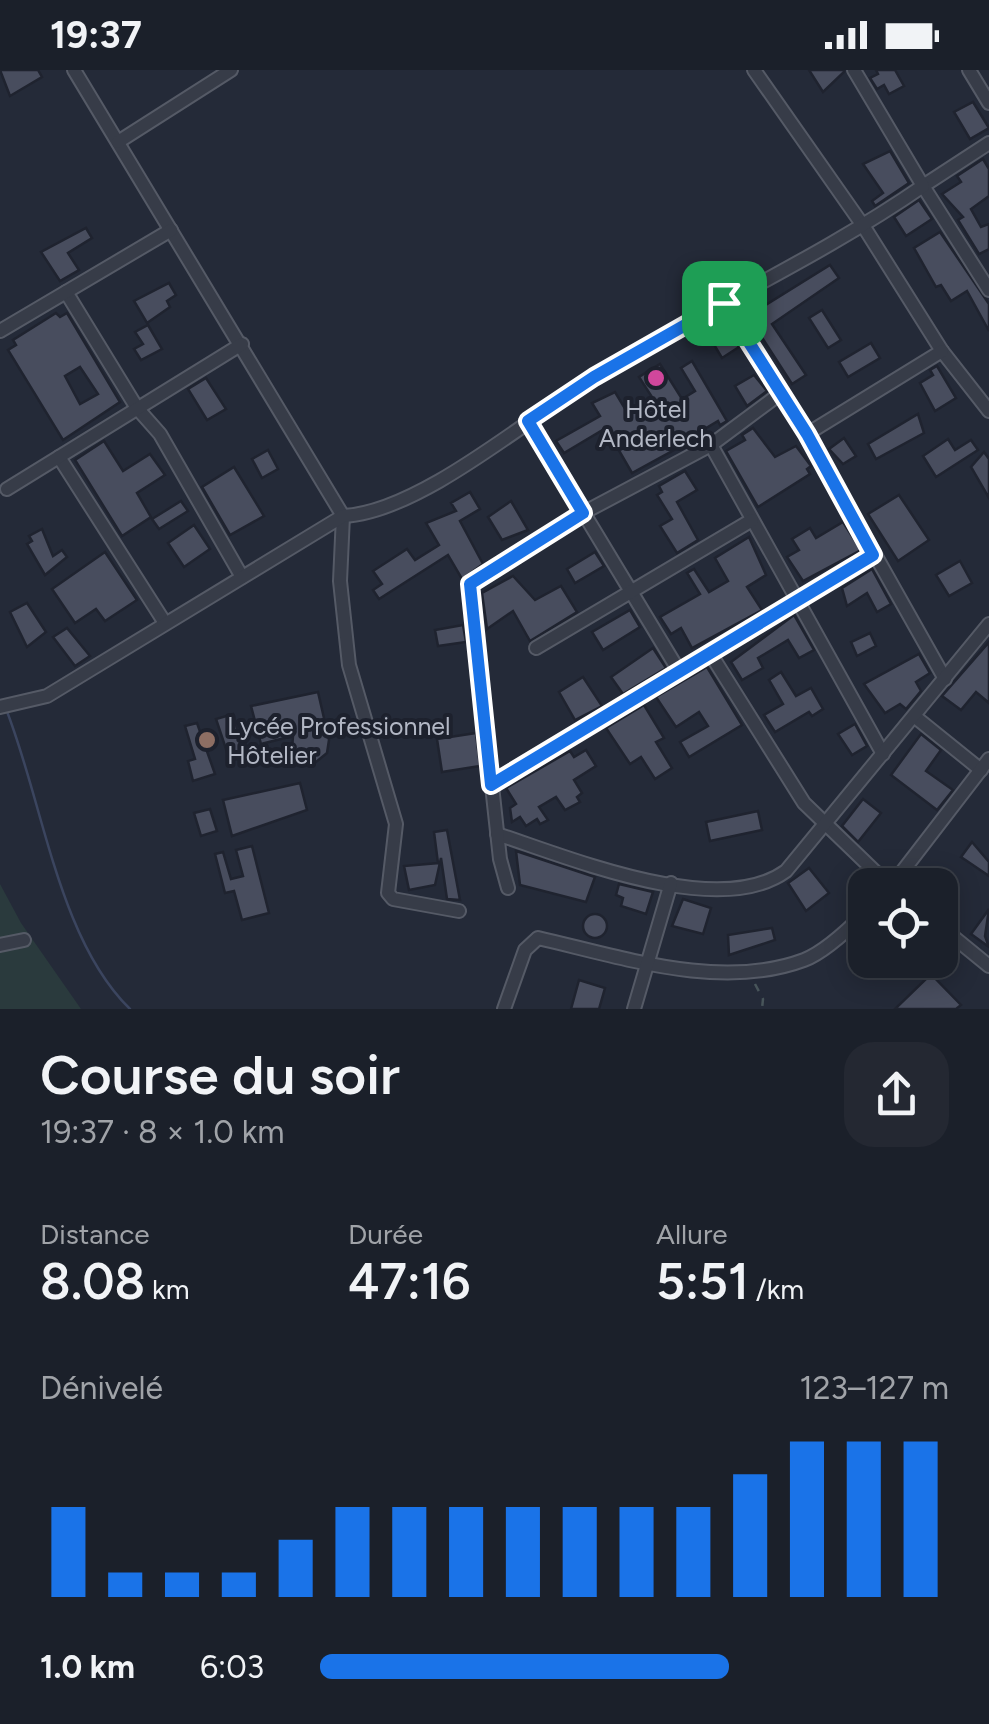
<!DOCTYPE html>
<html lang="fr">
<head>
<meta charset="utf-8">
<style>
  :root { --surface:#1b202a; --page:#242832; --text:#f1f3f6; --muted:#a0a3a8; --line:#393e47; --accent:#1a73e8 }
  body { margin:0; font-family:Figtree,sans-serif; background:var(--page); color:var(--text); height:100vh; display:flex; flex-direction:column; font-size:38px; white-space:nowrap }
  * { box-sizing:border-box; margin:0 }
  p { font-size:32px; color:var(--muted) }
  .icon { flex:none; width:55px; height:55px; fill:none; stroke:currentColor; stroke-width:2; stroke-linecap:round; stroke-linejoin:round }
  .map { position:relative; height:939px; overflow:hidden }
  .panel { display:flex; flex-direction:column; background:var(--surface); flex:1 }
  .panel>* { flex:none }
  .fabs { position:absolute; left:848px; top:798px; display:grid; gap:20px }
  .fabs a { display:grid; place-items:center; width:110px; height:110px; border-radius:20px; background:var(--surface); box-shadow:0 5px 25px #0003,0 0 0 2px var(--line); font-size:50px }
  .pin { position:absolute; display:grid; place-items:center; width:85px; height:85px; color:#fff; margin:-42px; border-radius:20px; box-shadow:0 5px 15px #0006 }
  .round { display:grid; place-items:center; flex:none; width:105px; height:105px; border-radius:30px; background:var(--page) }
  .headline { display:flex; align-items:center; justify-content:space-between; height:170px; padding:0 40px }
  h1 { font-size:55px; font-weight:600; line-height:75px }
  .figures { display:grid; grid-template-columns:repeat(3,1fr); gap:15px; height:170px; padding:10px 40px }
  .figures div { display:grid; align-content:center }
  .figures b { font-size:50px; font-weight:600 }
  .figures small { font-size:28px; font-weight:400 }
  .figures p { font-size:28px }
  .chart { height:280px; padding:20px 40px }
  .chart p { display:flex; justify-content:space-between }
  .chart svg { width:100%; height:180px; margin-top:10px; stroke:var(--accent); stroke-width:6 }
  ul { padding:0 40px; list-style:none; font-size:32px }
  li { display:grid; grid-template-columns:160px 120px 1fr; align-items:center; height:75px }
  li i { height:25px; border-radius:12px; background:var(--accent) }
  .status { display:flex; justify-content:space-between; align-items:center; height:70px; padding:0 50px; background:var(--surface); direction:ltr }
  .status svg { height:28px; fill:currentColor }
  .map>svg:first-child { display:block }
  .green { fill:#2a3a3d }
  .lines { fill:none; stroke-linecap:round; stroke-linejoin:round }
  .stream { stroke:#3b455f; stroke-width:2.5 }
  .building { fill:#484d5e; stroke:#1f232f; stroke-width:2.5; fill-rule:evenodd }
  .minor-casing { stroke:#555a66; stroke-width:16 }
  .path { stroke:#48555a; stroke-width:2.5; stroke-dasharray:8 8; stroke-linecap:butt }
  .minor { stroke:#373c48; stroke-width:12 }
  .route-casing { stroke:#fff; stroke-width:20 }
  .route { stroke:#1a73e8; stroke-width:12 }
  .hotel-dot { fill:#d1479c; stroke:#1d212d; stroke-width:4 }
  .education-dot { fill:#8d6e63; stroke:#1d212d; stroke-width:4 }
  .labels { text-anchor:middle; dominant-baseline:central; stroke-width:8; stroke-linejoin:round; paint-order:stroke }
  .poi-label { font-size:25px; fill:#b2b7c4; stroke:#1d212d }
</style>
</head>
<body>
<div class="status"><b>19:37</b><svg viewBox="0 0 49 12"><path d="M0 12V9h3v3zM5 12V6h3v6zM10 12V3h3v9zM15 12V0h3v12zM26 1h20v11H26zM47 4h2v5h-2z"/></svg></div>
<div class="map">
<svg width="989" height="939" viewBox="0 0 989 939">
  <rect width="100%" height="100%" fill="#242a38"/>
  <path class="green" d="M0 814 21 853 81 939H0Z"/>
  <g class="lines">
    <path class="stream" d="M6 639C43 732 58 869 130 939"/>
  </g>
  <g class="building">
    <path d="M0 0H38L42 7 10 26Z"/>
    <path d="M809 0H844V2L823 22Z"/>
    <path d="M876 0H895L904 16 889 24 884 15 877 19 870 8 878 4Z"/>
    <path d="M973 32 989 58 970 69 954 42Z"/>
    <path d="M890 81 909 113 875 136 872 131 883 123 863 94Z"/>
    <path d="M983 89 989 99V126L971 139 981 157 989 154V179L979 184 958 150 963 147 942 124 961 112 957 106Z"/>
    <path d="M919 130 932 149 906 166 894 147Z"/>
    <path d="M86 158 92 168 68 183 79 200 60 211 41 182Z"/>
    <path d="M940 162 989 234V261L967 221 951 231 941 215 936 217 914 178Z"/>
    <path d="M830 195 839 208 772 254 806 305 792 314 748 246Z"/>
    <path d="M169 213 176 225 167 231 170 237 147 253 134 231Z"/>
    <path d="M822 240 841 270 828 278 809 248Z"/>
    <path d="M56 243 60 247 67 243 120 332 63 370 8 280 16 275 13 270ZM80 297 98 324 80 334 65 306Z"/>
    <path d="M148 255 162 279 141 290 134 279 143 274 135 262Z"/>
    <path d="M730 263 739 277 722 288 713 273Z"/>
    <path d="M871 273 880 288 848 307 839 292Z"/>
    <path d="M692 291 727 351 720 355 718 351 703 360 705 363 632 403 606 358 564 383 556 371 600 346 592 333 615 322 627 342 652 327 639 307 660 294 682 329 695 321 681 298Z"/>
    <path d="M937 296 956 328 935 341 920 313 933 305 930 300Z"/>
    <path d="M754 305 767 321 747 336 735 316Z"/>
    <path d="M206 308 226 339 207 350 188 319Z"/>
    <path d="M918 344 924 363 876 389 868 374Z"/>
    <path d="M753 358 775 387 796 376 811 396 807 399 810 404 758 437 726 381 745 370 742 365Z"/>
    <path d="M844 368 856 386 843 394 829 379Z"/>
    <path d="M948 369 955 380 971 370 978 380 936 407 923 386Z"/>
    <path d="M104 371 123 401 150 384 165 405 137 423 151 447 122 466 75 390Z"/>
    <path d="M268 380 278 399 262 408 252 389Z"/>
    <path d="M984 382 989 389V428L971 397Z"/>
    <path d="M234 397 264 446 230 465 202 417Z"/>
    <path d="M685 401 697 420 677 432 698 470 677 483 660 456 672 449 657 425 662 422 659 416Z"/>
    <path d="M470 422 480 439 460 451 483 494 462 509 448 485 379 529 373 520 382 514 373 501 407 479 415 490 439 475 426 453 456 441 451 433Z"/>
    <path d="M899 425 929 470 898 491 868 444Z"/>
    <path d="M181 431 188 441 159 459 152 449Z"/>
    <path d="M511 431 528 460 502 470 488 447Z"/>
    <path d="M843 452 861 480 803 511 787 487 799 480 792 469 810 458 816 468Z"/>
    <path d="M194 455 210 479 184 497 168 473Z"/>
    <path d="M42 459 53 486 62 480 67 487 45 505 27 474 32 471 29 466Z"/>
    <path d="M749 467 766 505 747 517 762 540 692 578 681 558 671 564 660 547 700 524 687 503 694 499 709 522 728 511 715 488Z"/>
    <path d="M105 482 137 530 105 551 96 539 75 553 52 519Z"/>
    <path d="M595 482 604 496 575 513 567 499Z"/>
    <path d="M960 491 972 513 949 526 936 505Z"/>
    <path d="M872 499 891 534 877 542 867 523 847 536 842 518Z"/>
    <path d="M513 506 535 530 561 516 577 542 530 571 513 541 487 559 482 523Z"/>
    <path d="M27 533 46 562 27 577 10 542Z"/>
    <path d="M630 540 640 557 603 580 592 562Z"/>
    <path d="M794 545 814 580 799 588 788 570 758 588 763 598 742 610 731 592Z"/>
    <path d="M463 555 466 572 438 576 435 560Z"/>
    <path d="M67 558 90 586 75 596 53 567Z"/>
    <path d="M870 563 876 576 857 586 851 572Z"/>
    <path d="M989 572V633L976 622 961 640 942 626Z"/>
    <path d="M653 578 666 598 623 624 611 607Z"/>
    <path d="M919 584 930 603 916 612 921 621 906 639 900 634 885 643 864 614Z"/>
    <path d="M707 597 742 655 689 687 680 672 708 656 699 642 676 657 656 627Z"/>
    <path d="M781 602 796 626 811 618 823 639 812 646 809 642 775 662 764 645 783 634 769 610Z"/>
    <path d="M583 607 602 636 575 650 559 622Z"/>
    <path d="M318 622 329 670 327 683 316 692 302 690 292 680 293 666 261 674 251 636Z"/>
    <path d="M644 635 664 668 656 672 672 698 655 709 641 687 630 694 606 658Z"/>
    <path d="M233 644 245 687 230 691 216 649Z"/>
    <path d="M197 653 215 704 193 711 188 691 195 689 185 656Z"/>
    <path d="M855 654 867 676 852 685 838 664Z"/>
    <path d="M476 663 480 696 442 702 437 669Z"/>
    <path d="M921 664 941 680 926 701 953 720 937 740 891 705Z"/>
    <path d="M586 680 596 696 574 710 582 723 577 727 580 732 565 740 556 727 539 737 548 750 540 754 537 749 526 756 520 747 512 752 510 738 516 734 506 718 570 681 574 687Z"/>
    <path d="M300 713 307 740 232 766 223 730Z"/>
    <path d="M863 729 881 743 858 772 842 756Z"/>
    <path d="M210 739 217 761 201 766 194 743Z"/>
    <path d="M758 741 762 760 710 771 706 752Z"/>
    <path d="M447 760 460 830 447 829 441 788 435 815 409 820 404 796 438 793 434 762Z"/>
    <path d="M972 772 989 792V806L961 787Z"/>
    <path d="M252 776 269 843 242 850 234 821 225 823 215 784 223 782 231 809 243 806 236 780Z"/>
    <path d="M516 781 595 807 586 832 520 815Z"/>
    <path d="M809 798 829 823 806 841 788 813Z"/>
    <path d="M619 814 653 822 646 844 621 836 623 828 616 825Z"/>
    <path d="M683 829 711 838 703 864 672 856Z"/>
    <path d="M989 839 985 866 989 877 971 864Z"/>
    <circle cx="595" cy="856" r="12"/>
    <path d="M772 858 775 870 729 885 728 865Z"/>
    <path d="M906 890H931L936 895 929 902 961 935 956 939H895L925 910Z"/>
    <path d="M579 910 605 918 599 939H571Z"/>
  </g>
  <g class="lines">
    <defs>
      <g id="minor">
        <path d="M74 0 343 446 340 511 349 595 396 754 388 823 393 829 459 841"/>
        <path d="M754 0 864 157 942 281 989 341"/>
        <path d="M969 0 989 33"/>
        <path d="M118 72 231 0"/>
        <path d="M989 73 923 116 989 220"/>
        <path d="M66 222 137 338 160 364 242 507"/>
        <path d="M723 233 807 364 945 609"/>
        <path d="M0 261 171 160"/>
        <path d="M528 351 679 601"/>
        <path d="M807 364 942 281"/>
        <path d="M711 375 883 684"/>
        <path d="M59 387 165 553"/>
        <path d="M7 419 242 274"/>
        <path d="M536 578 752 450"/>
        <path d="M710 583 804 733 889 815"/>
        <path d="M0 637 47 626 343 446C418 443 529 348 594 307 702 240 819 188 923 116L854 0"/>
        <path d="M914 646 981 700"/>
        <path d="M491 715 873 485"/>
        <path d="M497 764C570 788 719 850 786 801L989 554"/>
        <path d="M892 815 989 689"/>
        <path d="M508 818 500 789 470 514 583 443 711 375 781 323"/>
        <path d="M940 856 989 896"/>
        <path d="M0 875 24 870"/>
        <path d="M504 939 525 880 538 868C621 887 721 921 804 890 825 882 850 858 865 843"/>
        <path d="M634 939 671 813"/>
      </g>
    </defs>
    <use href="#minor" class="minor-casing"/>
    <path class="path" d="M755 914 763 929 762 939"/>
    <use href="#minor" class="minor"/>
  </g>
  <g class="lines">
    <defs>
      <path id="route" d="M724 233 807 364 873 485 491 715 470 514 583 443 528 351 594 307Z"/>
    </defs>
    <use href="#route" class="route-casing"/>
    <use href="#route" class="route"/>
  </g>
  <circle class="hotel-dot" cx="656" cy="308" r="10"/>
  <circle class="education-dot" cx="207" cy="670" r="10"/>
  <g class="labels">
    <g class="poi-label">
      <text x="656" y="339">Hôtel<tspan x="656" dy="29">Anderlech</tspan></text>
      <text x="227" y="656" text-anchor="start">Lycée Professionnel<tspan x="227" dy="29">Hôtelier</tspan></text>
    </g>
  </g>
</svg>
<div class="fabs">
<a><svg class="icon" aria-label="locate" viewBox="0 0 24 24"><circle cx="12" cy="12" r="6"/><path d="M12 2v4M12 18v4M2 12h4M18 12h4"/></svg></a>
</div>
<div class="pin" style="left:724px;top:233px;background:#1e9e55"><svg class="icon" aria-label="arrive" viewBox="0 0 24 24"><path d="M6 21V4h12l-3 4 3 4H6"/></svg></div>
</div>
<section class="panel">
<div class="headline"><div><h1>Course du soir</h1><p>19:37 · 8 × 1.0 km</p></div><a class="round"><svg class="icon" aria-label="share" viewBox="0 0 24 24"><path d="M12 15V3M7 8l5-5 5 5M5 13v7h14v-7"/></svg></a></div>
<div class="figures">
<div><p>Distance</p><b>8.08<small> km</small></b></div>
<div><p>Durée</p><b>47:16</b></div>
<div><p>Allure</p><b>5:51<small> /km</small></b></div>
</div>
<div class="chart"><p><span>Dénivelé</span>123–127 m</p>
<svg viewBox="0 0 160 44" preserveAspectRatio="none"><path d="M5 44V22M15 44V38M25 44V38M35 44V38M45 44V30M55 44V22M65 44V22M75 44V22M85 44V22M95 44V22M105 44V22M115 44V22M125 44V14M135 44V6M145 44V6M155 44V6"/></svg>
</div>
<ul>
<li><b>1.0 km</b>6:03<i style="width:65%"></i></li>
</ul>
</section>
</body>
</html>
